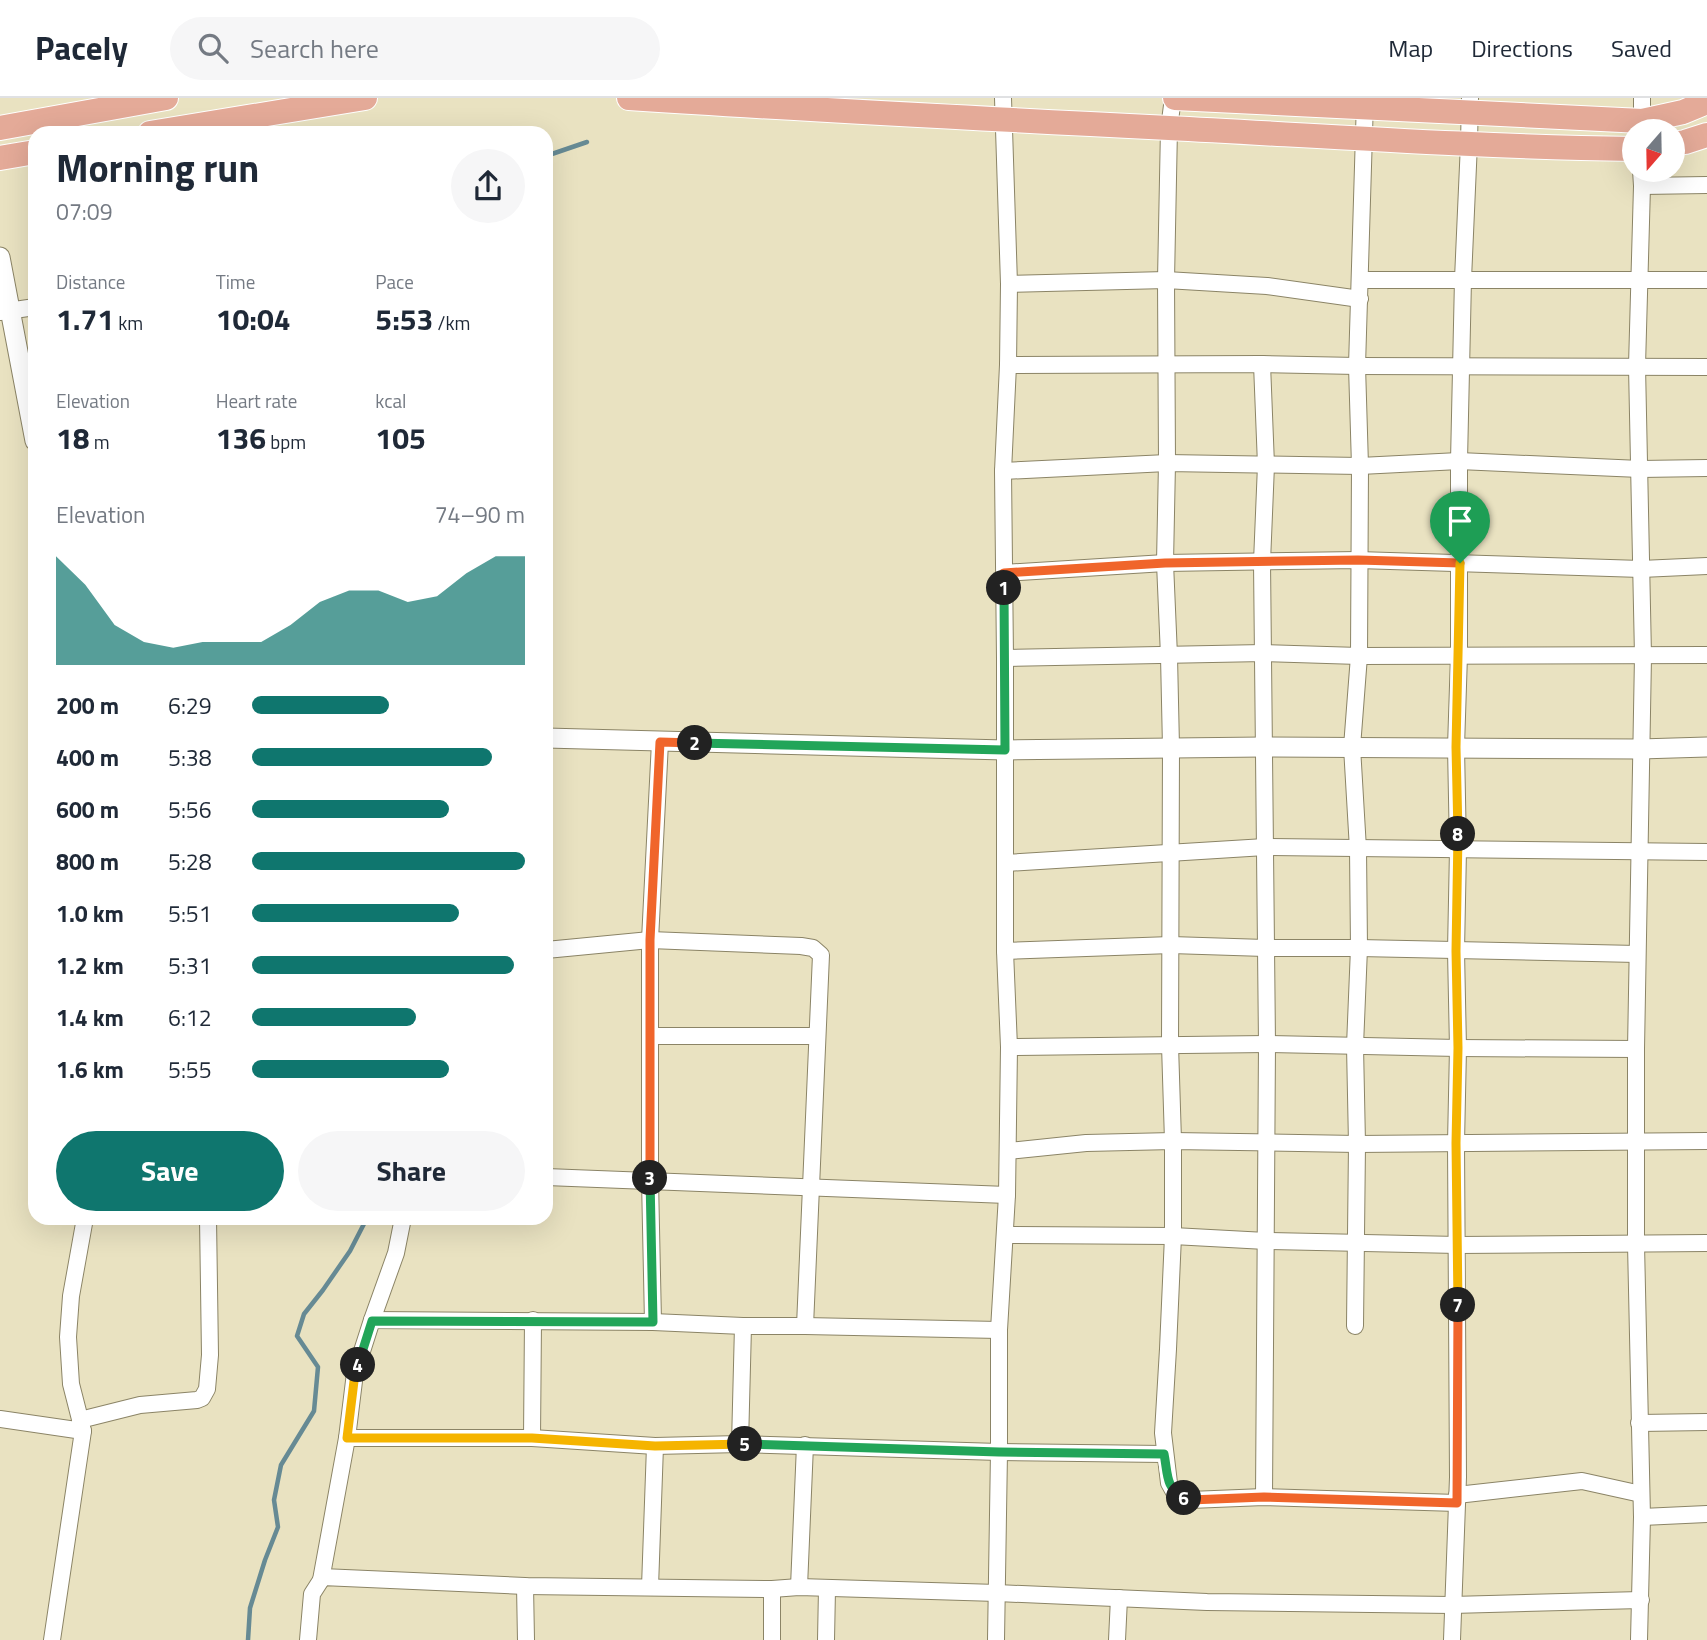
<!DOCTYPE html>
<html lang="en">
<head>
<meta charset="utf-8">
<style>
  :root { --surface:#fff; --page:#f6f6f7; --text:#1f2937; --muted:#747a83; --line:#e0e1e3; --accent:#0f766e }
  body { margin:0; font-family:"Titillium Web",sans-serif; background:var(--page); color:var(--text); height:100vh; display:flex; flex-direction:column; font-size:26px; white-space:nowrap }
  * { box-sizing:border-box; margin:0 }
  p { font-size:23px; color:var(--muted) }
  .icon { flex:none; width:38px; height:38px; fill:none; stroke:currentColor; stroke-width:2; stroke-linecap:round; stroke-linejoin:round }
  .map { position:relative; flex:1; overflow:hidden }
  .panel { position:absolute; left:28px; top:28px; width:525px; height:1099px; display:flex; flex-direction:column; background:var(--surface); border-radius:21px; box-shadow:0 7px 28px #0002 }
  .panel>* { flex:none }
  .needle { width:46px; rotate:200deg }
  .fabs { position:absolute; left:1622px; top:21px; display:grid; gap:14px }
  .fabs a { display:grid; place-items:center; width:63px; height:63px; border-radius:50%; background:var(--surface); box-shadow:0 7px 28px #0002; font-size:35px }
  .pin { position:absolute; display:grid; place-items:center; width:60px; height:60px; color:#fff; margin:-72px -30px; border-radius:50% 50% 50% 0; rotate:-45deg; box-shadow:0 0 7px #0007 }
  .pin .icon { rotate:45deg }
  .km { position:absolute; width:35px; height:35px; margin:-18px; border-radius:50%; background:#222; color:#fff; font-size:19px; line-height:35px; text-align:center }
  .round { display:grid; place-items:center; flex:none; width:74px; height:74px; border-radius:37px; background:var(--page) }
  .head { display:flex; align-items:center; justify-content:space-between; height:119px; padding:0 28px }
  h1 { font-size:38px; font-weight:700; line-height:52px }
  .metrics { display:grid; grid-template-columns:repeat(3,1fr); gap:10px; height:119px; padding:7px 28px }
  .metrics div { display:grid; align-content:center }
  .metrics b { font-size:30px; font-weight:700 }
  .metrics small { font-size:19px; font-weight:400 }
  .metrics p { font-size:19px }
  .chart { height:196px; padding:14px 28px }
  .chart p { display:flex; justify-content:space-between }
  .chart svg { width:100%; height:126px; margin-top:7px; fill:var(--accent); opacity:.7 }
  .cta { display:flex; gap:14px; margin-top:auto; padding:14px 28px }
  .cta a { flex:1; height:80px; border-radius:42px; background:var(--accent); color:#fff; font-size:28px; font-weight:700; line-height:80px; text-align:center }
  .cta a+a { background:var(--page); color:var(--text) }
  ul { padding:0 28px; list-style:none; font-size:23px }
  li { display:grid; grid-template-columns:112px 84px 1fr; align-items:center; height:52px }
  li i { height:18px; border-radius:9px; background:var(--accent) }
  header { display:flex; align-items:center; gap:42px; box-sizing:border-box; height:98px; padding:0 35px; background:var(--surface); border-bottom:2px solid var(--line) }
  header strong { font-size:33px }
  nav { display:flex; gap:38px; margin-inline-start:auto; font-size:24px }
  .search { width:490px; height:63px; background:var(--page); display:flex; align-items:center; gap:18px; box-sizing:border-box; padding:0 24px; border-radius:38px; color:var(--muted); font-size:26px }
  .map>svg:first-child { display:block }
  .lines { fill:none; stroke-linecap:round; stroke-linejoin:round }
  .stream { stroke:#668a94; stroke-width:4.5 }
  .minor-casing { stroke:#8b8466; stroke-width:18 }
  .tertiary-casing { stroke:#8b8466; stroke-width:21 }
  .trunk-casing { stroke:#fff; stroke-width:26 }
  .minor { stroke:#fff; stroke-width:16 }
  .tertiary { stroke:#fff; stroke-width:19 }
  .trunk { stroke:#e4aa98; stroke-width:24 }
  .split-1-casing { stroke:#fff; stroke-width:14 }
  .split-2-casing { stroke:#fff; stroke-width:14 }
  .split-3-casing { stroke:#fff; stroke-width:14 }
  .split-4-casing { stroke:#fff; stroke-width:14 }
  .split-5-casing { stroke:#fff; stroke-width:14 }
  .split-6-casing { stroke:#fff; stroke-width:14 }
  .split-7-casing { stroke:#fff; stroke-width:14 }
  .split-8-casing { stroke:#fff; stroke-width:14 }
  .split-9-casing { stroke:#fff; stroke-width:14 }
  .split-1 { stroke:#f0652b; stroke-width:9 }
  .split-2 { stroke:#22a559; stroke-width:9 }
  .split-3 { stroke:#f0652b; stroke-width:9 }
  .split-4 { stroke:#22a559; stroke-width:9 }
  .split-5 { stroke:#f5b400; stroke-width:9 }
  .split-6 { stroke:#22a559; stroke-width:9 }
  .split-7 { stroke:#f0652b; stroke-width:9 }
  .split-8 { stroke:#f5b400; stroke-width:9 }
  .split-9 { stroke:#f5b400; stroke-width:9 }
</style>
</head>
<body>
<header>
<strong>Pacely</strong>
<div class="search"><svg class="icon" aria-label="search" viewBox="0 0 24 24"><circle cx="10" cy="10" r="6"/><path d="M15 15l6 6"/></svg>Search here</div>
<nav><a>Map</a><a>Directions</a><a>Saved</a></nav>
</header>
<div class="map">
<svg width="1707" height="1542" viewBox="0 0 1707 1542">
  <rect width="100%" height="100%" fill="#e9e2c1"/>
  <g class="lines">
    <g class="stream">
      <path d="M546 58 587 44"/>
      <path d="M248 1542 250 1510 265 1462 278 1429 274 1402 281 1367 314 1313 318 1269 297 1238 304 1216 323 1192 350 1153 367 1120"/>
    </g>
    <defs>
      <g id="minor">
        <path d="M1173 0 1169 30 1166 182 1167 365 1165 465 1169 558 1171 649 1170 947 1173 1043V1138L1168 1251 1163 1335 1169 1385 1174 1394 1190 1402 1264 1399 1457 1405"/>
        <path d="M1642 0V23"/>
        <path d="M1642 88 1707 87"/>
        <path d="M1360 182H1707"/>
        <path d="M1009 186 1166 182 1267 188 1360 201"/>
        <path d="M0 214 35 209"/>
        <path d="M1262 266 1266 367 1262 464 1267 946 1264 1399"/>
        <path d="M1008 267 1262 266 1357 268 1707 269"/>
        <path d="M1003 373 1167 365 1360 368 1459 363 1640 371 1707 370"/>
        <path d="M1004 475 1165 465 1358 462 1641 471 1707 468"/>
        <path d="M1005 560 1264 555 1359 558 1707 557"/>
        <path d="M1006 765 1265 749 1707 754"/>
        <path d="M546 852 650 842 801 848 813 850 821 857 805 1228"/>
        <path d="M1005 853 1171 847 1265 850H1359L1637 856"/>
        <path d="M651 938H817"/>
        <path d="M1009 949 1267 946 1458 950 1636 951"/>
        <path d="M1008 1053 1086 1045 1173 1043 1357 1046 1707 1043"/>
        <path d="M546 1079 1007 1097"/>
        <path d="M1005 1137 1173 1138 1266 1143 1458 1147 1707 1145"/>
        <path d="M372 1222 653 1224 743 1228H805L999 1232"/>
        <path d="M653 1224 650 1082V842L660 644"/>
        <path d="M1355 1228 1357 1046 1355 948 1359 850 1358 751 1352 649 1359 558 1360 368 1357 268 1365 2"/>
        <path d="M0 1321 83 1333"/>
        <path d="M80 1322 140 1307 197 1302 202 1300 207 1291 210 1257 208 1120"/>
        <path d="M1639 1325 1707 1324"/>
        <path d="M347 1340H532L655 1348 740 1346 999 1354 1164 1356"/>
        <path d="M532 1340 533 1222"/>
        <path d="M740 1346 743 1228"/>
        <path d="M1457 1397 1582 1383 1641 1396"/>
        <path d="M1642 1419 1707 1416"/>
        <path d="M321 1482 322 1479 525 1488 772 1491 799 1489 997 1495 1207 1504 1452 1507 1641 1502"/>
        <path d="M525 1488 526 1542"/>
        <path d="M650 1489 655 1348"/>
        <path d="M799 1489 805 1347"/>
        <path d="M772 1491V1542"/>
        <path d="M52 1542 83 1333 71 1286 68 1239 71 1198 85 1120"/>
        <path d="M308 1542 312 1496 321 1482 347 1340 355 1275 372 1222 396 1155 403 1120"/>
        <path d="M826 1542 827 1491"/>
        <path d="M996 1542 999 1354V1232L1007 1097 1009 949 1005 853V560L1003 373 1008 267 1009 186 1003 0"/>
        <path d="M1117 1542 1119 1500"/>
        <path d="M1452 1542 1458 1379 1456 1045 1458 950 1456 853 1458 751 1456 649 1459 557V363L1463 181 1469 45 1470 0"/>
        <path d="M1639 1542 1642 1419 1636 1146V951L1643 558 1637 268 1642 88 1641 72"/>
      </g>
      <g id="tertiary">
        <path d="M0 159 35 343"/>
        <path d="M546 640 1005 652 1263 649 1640 651 1707 649"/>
      </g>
      <g id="trunk">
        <path d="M629 0C809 12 989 21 1169 30 1324 38 1479 49 1634 51"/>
        <path d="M1175 0 1642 23 1683 14 1707 4"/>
        <path d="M0 30 166 0"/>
        <path d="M150 35 365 0"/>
        <path d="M1673 46 1685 44 1707 37"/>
        <path d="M0 60 35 54"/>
      </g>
    </defs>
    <use href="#minor" class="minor-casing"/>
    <use href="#tertiary" class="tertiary-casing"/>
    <use href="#trunk" class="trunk-casing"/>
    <use href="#minor" class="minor"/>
    <use href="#tertiary" class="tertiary"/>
    <use href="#trunk" class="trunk"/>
  </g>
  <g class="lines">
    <defs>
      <path id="split-1" d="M1004 490V475L1165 465 1358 462 1460 465"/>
      <path id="split-2" d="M695 645 1005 652 1004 490"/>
      <path id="split-3" d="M650 1080V842L660 644 695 645"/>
      <path id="split-4" d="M358 1267 372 1223 653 1224 650 1080"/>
      <path id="split-5" d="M358 1267 355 1275 347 1340H532L655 1348 745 1346"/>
      <path id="split-6" d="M745 1346 999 1354 1164 1356C1168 1375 1165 1390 1184 1400"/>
      <path id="split-7" d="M1184 1400 1190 1402 1264 1399 1457 1405 1458 1207"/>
      <path id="split-8" d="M1458 1207 1456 1045 1458 950 1456 853 1458 736"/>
      <path id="split-9" d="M1458 736 1456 649 1460 465"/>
    </defs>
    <use href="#split-1" class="split-1-casing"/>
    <use href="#split-2" class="split-2-casing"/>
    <use href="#split-3" class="split-3-casing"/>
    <use href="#split-4" class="split-4-casing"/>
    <use href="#split-5" class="split-5-casing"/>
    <use href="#split-6" class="split-6-casing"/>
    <use href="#split-7" class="split-7-casing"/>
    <use href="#split-8" class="split-8-casing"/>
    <use href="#split-9" class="split-9-casing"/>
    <use href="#split-1" class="split-1"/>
    <use href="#split-2" class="split-2"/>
    <use href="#split-3" class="split-3"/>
    <use href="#split-4" class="split-4"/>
    <use href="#split-5" class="split-5"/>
    <use href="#split-6" class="split-6"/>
    <use href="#split-7" class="split-7"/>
    <use href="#split-8" class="split-8"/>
    <use href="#split-9" class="split-9"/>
  </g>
</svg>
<div class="fabs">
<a><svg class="needle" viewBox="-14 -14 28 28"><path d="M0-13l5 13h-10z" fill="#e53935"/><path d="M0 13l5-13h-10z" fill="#747a83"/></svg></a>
</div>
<div class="pin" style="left:1460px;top:465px;background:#1e9e55"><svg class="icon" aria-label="arrive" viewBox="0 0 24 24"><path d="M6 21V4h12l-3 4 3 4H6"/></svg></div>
<b class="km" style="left:1004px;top:490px">1</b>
<b class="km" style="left:695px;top:645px">2</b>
<b class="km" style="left:650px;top:1080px">3</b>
<b class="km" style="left:358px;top:1267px">4</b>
<b class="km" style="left:745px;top:1346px">5</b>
<b class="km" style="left:1184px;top:1400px">6</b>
<b class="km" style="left:1458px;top:1207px">7</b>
<b class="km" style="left:1458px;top:736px">8</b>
<section class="panel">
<div class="head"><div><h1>Morning run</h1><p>07:09</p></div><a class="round"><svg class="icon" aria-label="share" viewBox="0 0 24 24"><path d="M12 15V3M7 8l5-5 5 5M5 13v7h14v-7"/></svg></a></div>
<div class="metrics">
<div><p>Distance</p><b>1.71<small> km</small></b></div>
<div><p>Time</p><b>10:04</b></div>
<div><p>Pace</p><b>5:53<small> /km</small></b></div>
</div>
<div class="metrics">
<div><p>Elevation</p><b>18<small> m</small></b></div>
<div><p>Heart rate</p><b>136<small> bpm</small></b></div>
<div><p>kcal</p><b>105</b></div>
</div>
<div class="chart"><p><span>Elevation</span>74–90 m</p>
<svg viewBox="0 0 160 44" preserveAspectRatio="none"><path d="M0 44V6L10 16L20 30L30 36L40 38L50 36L60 36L70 36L80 30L90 22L100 18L110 18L120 22L130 20L140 12L150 6L160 6V44z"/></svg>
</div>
<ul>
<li><b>200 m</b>6:29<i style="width:50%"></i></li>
<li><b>400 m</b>5:38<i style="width:88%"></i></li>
<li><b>600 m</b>5:56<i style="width:72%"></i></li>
<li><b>800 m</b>5:28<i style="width:100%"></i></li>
<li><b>1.0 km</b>5:51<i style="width:76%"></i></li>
<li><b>1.2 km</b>5:31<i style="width:96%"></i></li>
<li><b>1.4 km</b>6:12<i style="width:60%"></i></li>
<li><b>1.6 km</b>5:55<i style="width:72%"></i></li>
</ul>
<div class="cta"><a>Save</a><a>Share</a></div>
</section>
</div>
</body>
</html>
